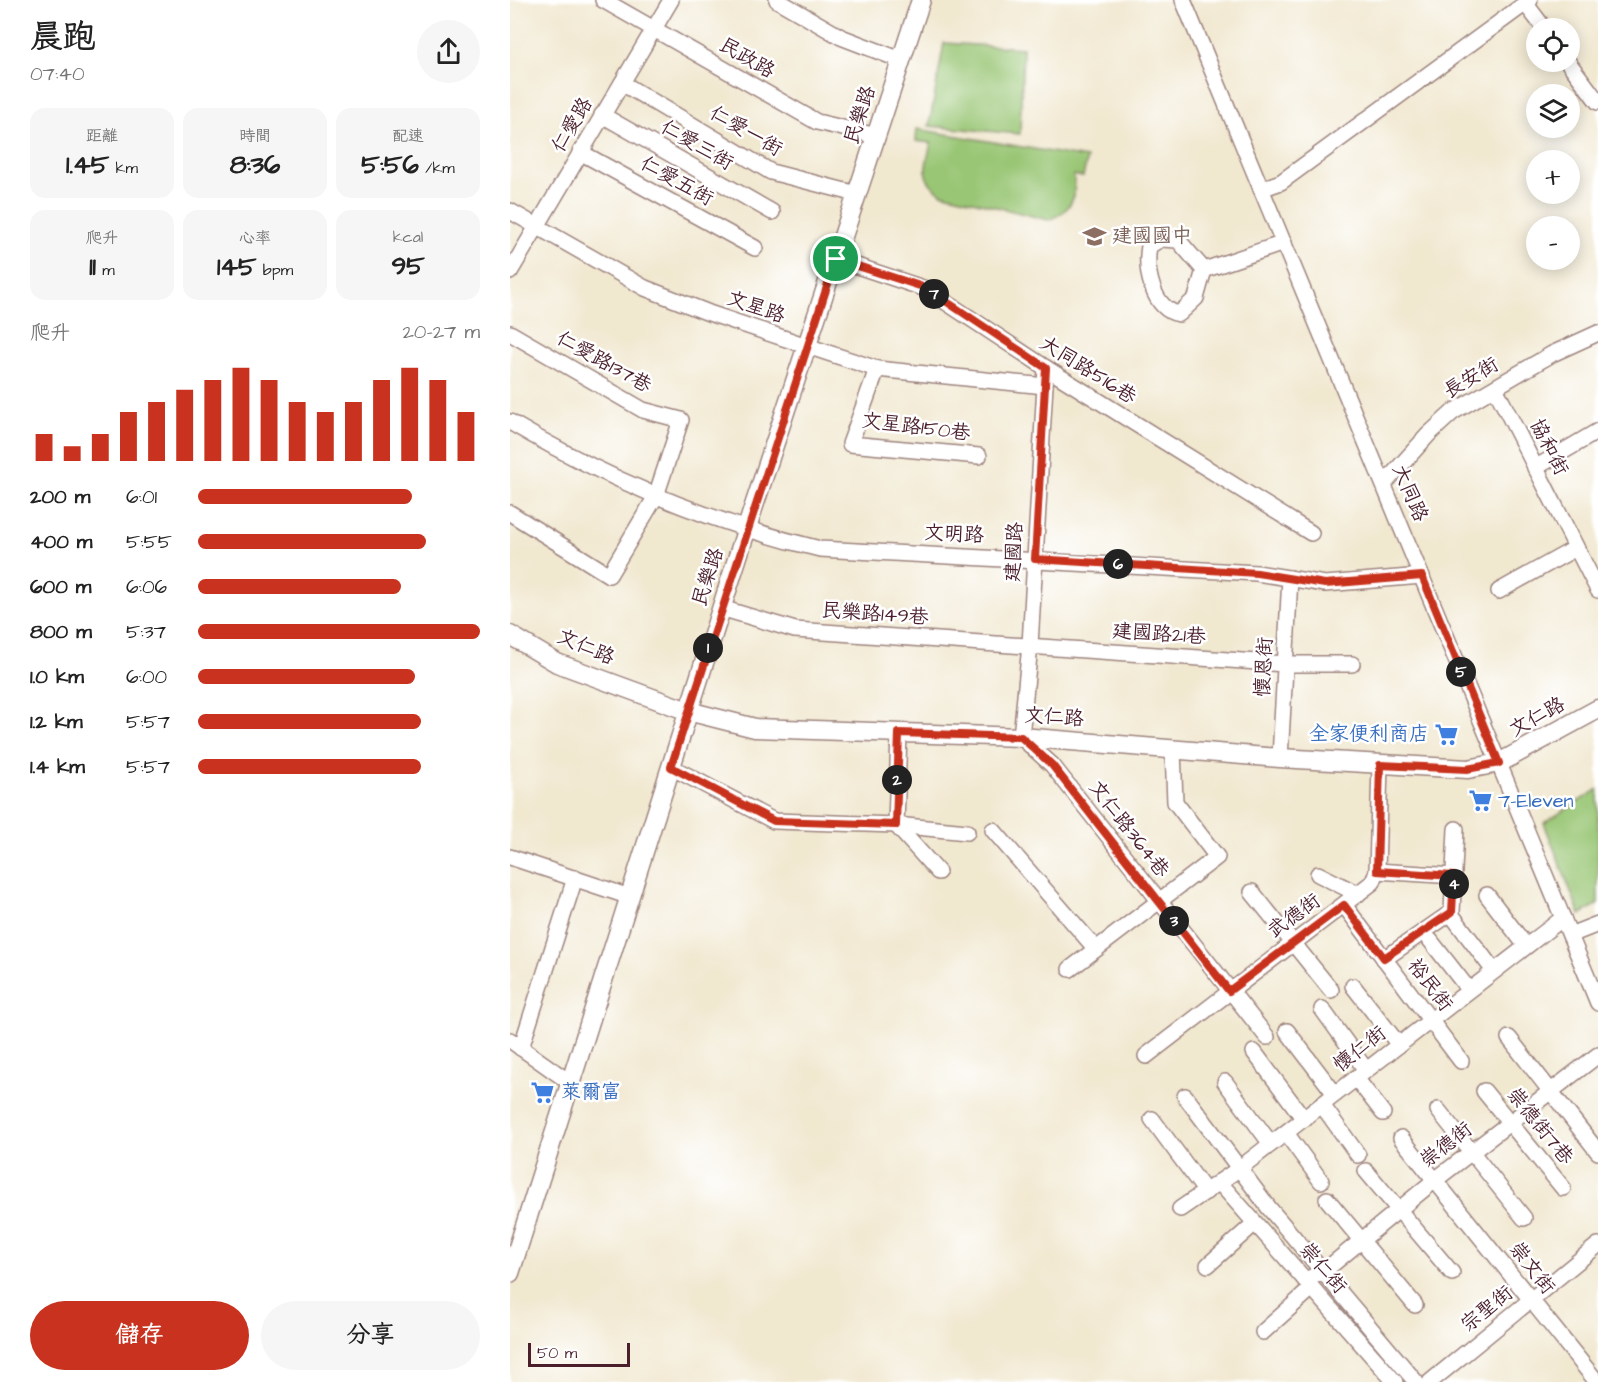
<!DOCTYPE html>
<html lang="zh-TW">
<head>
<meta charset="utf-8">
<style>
  :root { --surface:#fff; --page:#f6f6f6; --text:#222; --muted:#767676; --accent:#c8321e }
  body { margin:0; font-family:"Architects Daughter","LXGW WenKai TC",sans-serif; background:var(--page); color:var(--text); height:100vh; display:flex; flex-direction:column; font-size:22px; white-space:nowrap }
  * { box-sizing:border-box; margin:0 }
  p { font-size:20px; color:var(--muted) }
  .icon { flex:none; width:33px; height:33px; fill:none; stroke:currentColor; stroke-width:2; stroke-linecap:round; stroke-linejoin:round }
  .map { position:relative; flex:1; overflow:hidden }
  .details { display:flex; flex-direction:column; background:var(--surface); width:510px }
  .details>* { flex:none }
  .fabs { position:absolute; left:1016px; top:18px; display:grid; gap:12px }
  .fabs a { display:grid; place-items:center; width:54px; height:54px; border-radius:50%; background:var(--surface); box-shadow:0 3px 15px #0003; font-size:30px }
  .scale { position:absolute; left:18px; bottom:15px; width:102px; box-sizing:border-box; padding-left:6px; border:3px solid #4a1f2b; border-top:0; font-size:16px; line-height:21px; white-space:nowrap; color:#4a1f2b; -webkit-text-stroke:4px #fff; paint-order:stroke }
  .pin { position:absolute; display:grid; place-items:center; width:51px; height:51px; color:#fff; margin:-26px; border:3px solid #fff; border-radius:50%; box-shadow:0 2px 6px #0007 }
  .km { position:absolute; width:30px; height:30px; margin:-15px; border-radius:50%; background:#222; color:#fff; font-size:16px; line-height:30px; text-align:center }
  .round { display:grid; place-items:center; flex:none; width:63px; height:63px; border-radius:32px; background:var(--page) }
  .headline { display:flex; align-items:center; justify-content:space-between; height:102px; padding:0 30px }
  h1 { font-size:33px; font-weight:700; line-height:45px }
  .metrics { display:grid; grid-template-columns:repeat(3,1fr); gap:9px; height:102px; padding:6px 30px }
  .metrics div { display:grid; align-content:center; border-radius:15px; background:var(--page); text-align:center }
  .metrics b { font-size:26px; font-weight:700 }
  .metrics small { font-size:16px; font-weight:400 }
  .metrics p { font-size:16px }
  .chart { height:168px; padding:12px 30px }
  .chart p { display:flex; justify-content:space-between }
  .chart svg { width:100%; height:108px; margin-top:6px; stroke:var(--accent); stroke-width:6 }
  .action { display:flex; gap:12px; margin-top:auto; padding:12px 30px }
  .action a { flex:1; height:69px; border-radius:36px; background:var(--accent); color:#fff; font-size:24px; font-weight:700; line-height:69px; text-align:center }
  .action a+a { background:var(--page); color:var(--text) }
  ul { padding:0 30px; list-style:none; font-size:20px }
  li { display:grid; grid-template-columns:96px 72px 1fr; align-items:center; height:45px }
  li i { height:15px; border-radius:8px; background:var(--accent) }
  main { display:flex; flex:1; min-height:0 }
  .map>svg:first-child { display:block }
  .green { fill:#99c674; stroke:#727250; stroke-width:1.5 }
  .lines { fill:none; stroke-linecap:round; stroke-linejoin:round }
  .minor-casing { stroke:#9e847e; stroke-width:18 }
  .major-casing { stroke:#9e847e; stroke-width:21 }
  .minor { stroke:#fff; stroke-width:15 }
  .major { stroke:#fff; stroke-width:18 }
  .route-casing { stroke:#fff; stroke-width:12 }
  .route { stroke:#c8321e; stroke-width:8 }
  .labels { text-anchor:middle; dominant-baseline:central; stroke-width:5; stroke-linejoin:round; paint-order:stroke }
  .street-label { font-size:20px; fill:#4a1f2b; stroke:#fff }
  .education-label { font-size:20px; fill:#785e54; stroke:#fff; text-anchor:start }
  .shop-label { font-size:20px; fill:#366cbe; stroke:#fff; text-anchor:start }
</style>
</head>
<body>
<main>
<section class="details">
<div class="headline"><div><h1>晨跑</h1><p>07:40</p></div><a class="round"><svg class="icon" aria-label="share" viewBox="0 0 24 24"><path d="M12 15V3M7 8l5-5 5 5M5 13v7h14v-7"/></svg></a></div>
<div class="metrics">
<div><p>距離</p><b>1.45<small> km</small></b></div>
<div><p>時間</p><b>8:36</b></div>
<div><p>配速</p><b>5:56<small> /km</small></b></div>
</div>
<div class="metrics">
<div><p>爬升</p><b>11<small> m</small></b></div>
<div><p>心率</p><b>145<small> bpm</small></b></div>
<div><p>kcal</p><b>95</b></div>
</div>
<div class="chart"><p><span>爬升</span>20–27 m</p>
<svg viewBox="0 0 160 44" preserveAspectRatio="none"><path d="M5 44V33M15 44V38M25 44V33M35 44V24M45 44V20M55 44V15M65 44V11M75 44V6M85 44V11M95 44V20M105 44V24M115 44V20M125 44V11M135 44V6M145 44V11M155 44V24"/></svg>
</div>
<ul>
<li><b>200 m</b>6:01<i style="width:76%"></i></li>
<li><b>400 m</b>5:55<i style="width:81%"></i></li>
<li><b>600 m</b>6:06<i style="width:72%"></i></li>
<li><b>800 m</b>5:37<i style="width:100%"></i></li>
<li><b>1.0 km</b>6:00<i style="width:77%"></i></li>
<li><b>1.2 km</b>5:57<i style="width:79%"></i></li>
<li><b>1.4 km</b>5:57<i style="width:79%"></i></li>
</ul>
<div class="action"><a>儲存</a><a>分享</a></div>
</section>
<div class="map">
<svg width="1088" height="1382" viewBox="0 0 1088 1382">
  <rect width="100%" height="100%" fill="#fff"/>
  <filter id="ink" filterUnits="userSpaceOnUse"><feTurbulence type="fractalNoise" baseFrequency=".0167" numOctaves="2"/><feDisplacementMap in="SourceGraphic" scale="12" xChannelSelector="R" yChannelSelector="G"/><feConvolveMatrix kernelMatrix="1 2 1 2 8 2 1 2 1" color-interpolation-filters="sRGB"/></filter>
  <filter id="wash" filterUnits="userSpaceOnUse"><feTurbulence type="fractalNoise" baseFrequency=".008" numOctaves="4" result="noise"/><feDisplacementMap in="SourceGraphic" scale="24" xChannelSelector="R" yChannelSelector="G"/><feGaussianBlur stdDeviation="1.35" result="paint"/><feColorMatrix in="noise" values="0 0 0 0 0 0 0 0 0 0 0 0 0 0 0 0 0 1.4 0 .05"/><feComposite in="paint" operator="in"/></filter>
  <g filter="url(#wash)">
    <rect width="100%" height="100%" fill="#f1e8d0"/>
    <g class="green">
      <path d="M434 43 513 48 510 134 419 126Z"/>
      <path d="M407 129 577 158 573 177 563 175C569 198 560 212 538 220L431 193C408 177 416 168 421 143L406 141Z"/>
      <path d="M1088 789V904L1070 915 1034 823Z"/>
    </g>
  </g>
  <g filter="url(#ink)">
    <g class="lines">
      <defs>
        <g id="minor">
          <path d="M93 0 307 122 367 136"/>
          <path d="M267 0 331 37 391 60"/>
          <path d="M673 0 1088 1003"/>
          <path d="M1015 3 1034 28"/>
          <path d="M1058 62 1088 102"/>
          <path d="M112 83 261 172 347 194"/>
          <path d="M92 115 262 212"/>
          <path d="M70 152 245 248"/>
          <path d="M751 189 771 182 1020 0"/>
          <path d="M0 211 135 288 199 313 297 346 367 369 535 386"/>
          <path d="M326 259 416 289 536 368 801 533"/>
          <path d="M694 270 686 298 669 314C642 309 635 269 639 246L651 239 668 240 694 270 774 243"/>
          <path d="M0 272 161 0"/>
          <path d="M0 333 133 410 171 420 146 496 99 575 0 513"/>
          <path d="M536 368 520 645 511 737 542 765 757 1037"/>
          <path d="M367 369 340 444 469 456"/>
          <path d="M985 388 1088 590"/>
          <path d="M0 422C96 479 201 523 310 549L747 573 815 584 912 576"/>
          <path d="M1025 468 1088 431"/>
          <path d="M874 484 918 435 943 412 1042 354 1088 333"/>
          <path d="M989 591 1066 548"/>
          <path d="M211 608 285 630 775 664H842"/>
          <path d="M389 733 386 825 428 872"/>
          <path d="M770 758 780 578"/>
          <path d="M161 767 264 821 386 825 457 832"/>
          <path d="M483 830 586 949"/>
          <path d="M0 857 120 897"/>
          <path d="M867 871 944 876"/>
          <path d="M808 874 848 894"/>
          <path d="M742 892 821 990"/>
          <path d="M977 895 1016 946"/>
          <path d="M834 905 951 1061"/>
          <path d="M944 918 984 971"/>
          <path d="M1060 935 1088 924"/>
          <path d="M920 940 959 990"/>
          <path d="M874 959 942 912 946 829"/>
          <path d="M560 969 707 857 665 802 663 750"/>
          <path d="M843 986 889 1045"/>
          <path d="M812 1009 856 1070"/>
          <path d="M777 1031 825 1094"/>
          <path d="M999 1038 1088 1152"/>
          <path d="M0 1040 62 1084"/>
          <path d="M11 1048 65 878"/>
          <path d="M744 1052 794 1119"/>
          <path d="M636 1056 863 882 867 871 870 765"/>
          <path d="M846 1078 873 1113"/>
          <path d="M715 1082 761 1144"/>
          <path d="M974 1091 1053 1188"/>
          <path d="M675 1096 759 1208 906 1382"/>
          <path d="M812 1105 848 1155"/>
          <path d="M928 1110 1014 1218"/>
          <path d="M642 1119 696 1192"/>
          <path d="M776 1133 811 1181"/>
          <path d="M891 1138 1087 1382"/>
          <path d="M856 1171 942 1273"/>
          <path d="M709 1182 885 1382"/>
          <path d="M817 1199 905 1305"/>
          <path d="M670 1209 730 1168 1053 918"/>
          <path d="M698 1265 745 1223"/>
          <path d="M795 1280 813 1272 925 1180 1088 1055"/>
          <path d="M753 1332 802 1288"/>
          <path d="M920 1382 1088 1245"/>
        </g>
        <g id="major">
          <path d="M0 635 47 663 178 711 245 728 511 737 770 758 958 769 989 763 1088 709"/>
          <path d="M0 1273 242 512 411 0"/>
        </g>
      </defs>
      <use href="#minor" class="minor-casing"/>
      <use href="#major" class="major-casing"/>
      <use href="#minor" class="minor"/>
      <use href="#major" class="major"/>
    </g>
  </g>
  <g class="lines" filter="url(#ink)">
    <defs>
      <path id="route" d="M326 259 416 288 536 368 525 559 747 573 815 584 912 576 989 763 957 769 870 765 867 871 944 876 942 912 874 958 834 905 719 991 542 765 511 737 389 733 386 825 264 821 161 767Z"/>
    </defs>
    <use href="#route" class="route-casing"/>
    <use href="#route" class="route"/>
  </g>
  <defs>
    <symbol id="school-bare" viewBox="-9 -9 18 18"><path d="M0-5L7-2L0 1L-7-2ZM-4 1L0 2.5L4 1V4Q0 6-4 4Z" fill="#8d6e63" stroke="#fff" stroke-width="2.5" paint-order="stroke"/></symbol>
    <symbol id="supermarket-bare" viewBox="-9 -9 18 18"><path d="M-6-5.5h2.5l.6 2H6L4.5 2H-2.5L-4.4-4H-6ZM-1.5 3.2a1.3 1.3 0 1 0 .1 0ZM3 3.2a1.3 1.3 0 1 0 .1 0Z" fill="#3f7fe0" stroke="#fff" stroke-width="2.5" paint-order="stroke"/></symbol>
  </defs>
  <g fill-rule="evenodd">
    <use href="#school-bare" x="568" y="220" width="33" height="33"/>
    <use href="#supermarket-bare" x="920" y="718" width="33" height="33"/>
    <use href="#supermarket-bare" x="954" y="784" width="33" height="33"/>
    <use href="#supermarket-bare" x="16" y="1076" width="33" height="33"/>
  </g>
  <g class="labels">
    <g class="street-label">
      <text transform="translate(237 58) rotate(30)">民政路</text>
      <text transform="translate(350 115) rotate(-72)">民樂路</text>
      <text transform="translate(62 125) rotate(-59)">仁愛路</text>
      <text transform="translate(236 131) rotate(30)">仁愛一街</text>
      <text transform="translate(187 145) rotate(30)">仁愛三街</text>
      <text transform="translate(167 181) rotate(29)">仁愛五街</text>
      <text transform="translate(246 307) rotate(19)">文星路</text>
      <text transform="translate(94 362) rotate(29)">仁愛路137巷</text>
      <text transform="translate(578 370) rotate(32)">大同路516巷</text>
      <text transform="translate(961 378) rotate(-31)">長安街</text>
      <text transform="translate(406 427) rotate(7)">文星路150巷</text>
      <text transform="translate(1039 447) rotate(63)">協和街</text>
      <text transform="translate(900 493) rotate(67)">大同路</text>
      <text transform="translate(444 534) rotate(3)">文明路</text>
      <text transform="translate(504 552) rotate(-87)">建國路</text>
      <text transform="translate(198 577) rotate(-72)">民樂路</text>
      <text transform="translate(365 614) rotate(4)">民樂路149巷</text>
      <text transform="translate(649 634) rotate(4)">建國路21巷</text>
      <text transform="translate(76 647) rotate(23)">文仁路</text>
      <text transform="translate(754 667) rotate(-87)">懷恩街</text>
      <text transform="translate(544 717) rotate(4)">文仁路</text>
      <text transform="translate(1027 717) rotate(-29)">文仁路</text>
      <text transform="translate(619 829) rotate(52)">文仁路364巷</text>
      <text transform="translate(784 916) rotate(-36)">武德街</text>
      <text transform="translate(920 985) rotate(53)">裕民街</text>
      <text transform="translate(850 1049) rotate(-38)">懷仁街</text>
      <text transform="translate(1030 1126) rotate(51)">崇德街7巷</text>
      <text transform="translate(936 1145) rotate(-38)">崇德街</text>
      <text transform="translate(813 1268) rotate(49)">崇仁街</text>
      <text transform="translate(1022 1268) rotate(52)">崇文街</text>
      <text transform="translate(977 1309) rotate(-39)">宗聖街</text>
    </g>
    <g class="education-label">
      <text x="602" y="236">建國國中</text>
    </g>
    <g class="shop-label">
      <text x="919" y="734" text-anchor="end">全家便利商店</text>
      <text x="988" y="801">7-Eleven</text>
      <text x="51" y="1092">萊爾富</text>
    </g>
  </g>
</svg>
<div class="fabs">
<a><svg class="icon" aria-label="locate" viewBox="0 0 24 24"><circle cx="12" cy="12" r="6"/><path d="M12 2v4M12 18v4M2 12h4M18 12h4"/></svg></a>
<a><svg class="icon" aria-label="layers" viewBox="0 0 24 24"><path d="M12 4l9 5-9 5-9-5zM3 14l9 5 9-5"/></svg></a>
<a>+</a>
<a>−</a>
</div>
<div class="scale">50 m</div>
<div class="pin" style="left:326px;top:259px;background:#1e9e55"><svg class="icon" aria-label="arrive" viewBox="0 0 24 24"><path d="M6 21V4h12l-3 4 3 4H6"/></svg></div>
<b class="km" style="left:198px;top:648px">1</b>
<b class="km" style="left:387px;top:780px">2</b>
<b class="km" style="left:664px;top:921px">3</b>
<b class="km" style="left:944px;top:884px">4</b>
<b class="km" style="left:951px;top:672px">5</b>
<b class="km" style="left:608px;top:564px">6</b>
<b class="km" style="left:424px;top:294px">7</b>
</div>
</main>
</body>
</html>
